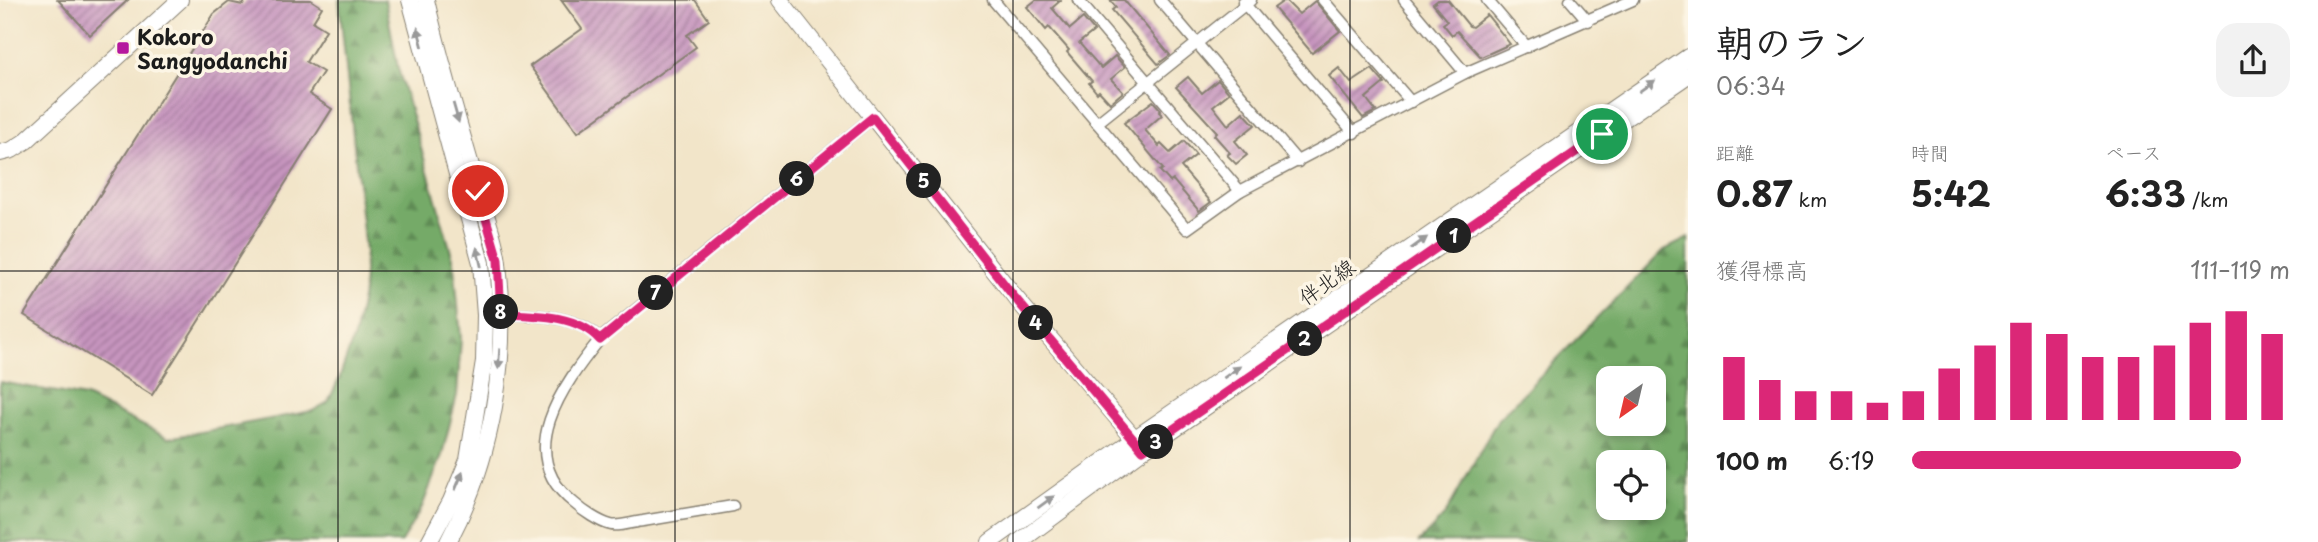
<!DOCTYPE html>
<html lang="ja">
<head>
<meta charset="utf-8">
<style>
  :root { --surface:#fff; --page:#f2f2f2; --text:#222; --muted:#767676; --accent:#db2777 }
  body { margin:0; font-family:"Playpen Sans","Klee One",sans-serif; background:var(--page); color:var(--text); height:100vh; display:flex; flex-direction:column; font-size:26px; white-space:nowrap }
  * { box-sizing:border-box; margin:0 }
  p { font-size:23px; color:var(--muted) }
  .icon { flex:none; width:38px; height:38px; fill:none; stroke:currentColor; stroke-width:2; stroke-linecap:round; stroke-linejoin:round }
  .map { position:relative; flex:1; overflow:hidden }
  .drawer { display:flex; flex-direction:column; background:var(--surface); width:630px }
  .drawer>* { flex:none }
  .needle { width:46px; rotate:214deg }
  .fabs { position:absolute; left:1596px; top:366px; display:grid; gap:14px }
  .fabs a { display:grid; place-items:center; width:70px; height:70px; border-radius:14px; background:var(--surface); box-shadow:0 4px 10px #0003; font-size:35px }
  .pin { position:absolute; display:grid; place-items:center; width:60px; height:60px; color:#fff; margin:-30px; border:4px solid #fff; border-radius:50%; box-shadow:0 2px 7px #0007 }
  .km { position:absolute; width:35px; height:35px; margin:-18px; border-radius:50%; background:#222; color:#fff; font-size:19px; line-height:35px; text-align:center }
  .round { display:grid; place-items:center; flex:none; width:74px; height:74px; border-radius:21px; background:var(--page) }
  .headline { display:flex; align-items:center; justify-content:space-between; height:119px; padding:0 28px }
  h1 { font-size:38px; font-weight:700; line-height:52px }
  .metrics { display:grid; grid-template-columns:repeat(3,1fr); gap:10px; height:119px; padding:7px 28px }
  .metrics div { display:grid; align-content:center }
  .metrics b { font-size:35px; font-weight:700 }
  .metrics small { font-size:19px; font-weight:400 }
  .metrics p { font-size:19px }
  .chart { height:196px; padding:14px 28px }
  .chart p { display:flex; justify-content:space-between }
  .chart svg { width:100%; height:126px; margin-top:7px; stroke:var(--accent); stroke-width:6 }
  ul { padding:0 28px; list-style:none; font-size:23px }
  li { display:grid; grid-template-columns:112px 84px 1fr; align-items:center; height:52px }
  li i { height:18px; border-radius:9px; background:var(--accent) }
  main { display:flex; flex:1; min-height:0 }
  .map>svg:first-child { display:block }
  .forest { fill:url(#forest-firs); stroke:#486342; stroke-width:2; fill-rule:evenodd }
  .building { fill:url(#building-hatch) }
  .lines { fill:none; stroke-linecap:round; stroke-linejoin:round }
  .street-casing { stroke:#878072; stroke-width:13 }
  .secondary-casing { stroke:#878072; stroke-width:18 }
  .street { stroke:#fff; stroke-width:10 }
  .secondary { stroke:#fff; stroke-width:16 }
  .oneway { fill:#999 }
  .route-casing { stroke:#fff; stroke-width:14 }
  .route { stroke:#db2777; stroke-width:9 }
  .grid { fill:none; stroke:#1c1c1c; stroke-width:2; stroke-opacity:0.55 }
  .poi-dot { fill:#b5179e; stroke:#fcf5e5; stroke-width:2.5 }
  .labels { text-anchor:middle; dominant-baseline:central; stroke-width:7; stroke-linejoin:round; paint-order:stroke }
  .poi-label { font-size:21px; font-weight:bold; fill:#1c1c1c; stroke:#fcf5e5; text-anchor:start }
  .street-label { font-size:21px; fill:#1c1c1c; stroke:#fcf5e5 }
</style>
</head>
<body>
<main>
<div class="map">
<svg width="1688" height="542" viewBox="0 0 1688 542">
  <defs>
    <pattern id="forest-firs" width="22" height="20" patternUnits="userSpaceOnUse" patternTransform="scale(1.75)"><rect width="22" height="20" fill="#74aa67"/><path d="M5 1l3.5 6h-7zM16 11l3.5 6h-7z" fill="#5e8a54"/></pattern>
    <pattern id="building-hatch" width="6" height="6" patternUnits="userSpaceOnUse" patternTransform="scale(1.75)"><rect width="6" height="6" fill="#c694be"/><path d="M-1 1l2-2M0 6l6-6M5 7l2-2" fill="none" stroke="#a0789a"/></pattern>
  </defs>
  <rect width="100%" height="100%" fill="#fcf5e5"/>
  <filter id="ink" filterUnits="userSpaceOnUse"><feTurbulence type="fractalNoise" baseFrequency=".0143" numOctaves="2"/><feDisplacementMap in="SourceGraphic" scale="14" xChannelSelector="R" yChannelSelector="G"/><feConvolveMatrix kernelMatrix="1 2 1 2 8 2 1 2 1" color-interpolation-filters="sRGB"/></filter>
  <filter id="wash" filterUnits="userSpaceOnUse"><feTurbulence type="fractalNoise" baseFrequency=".00686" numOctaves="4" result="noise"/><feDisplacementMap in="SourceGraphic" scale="28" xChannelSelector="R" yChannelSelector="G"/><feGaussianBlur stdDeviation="1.57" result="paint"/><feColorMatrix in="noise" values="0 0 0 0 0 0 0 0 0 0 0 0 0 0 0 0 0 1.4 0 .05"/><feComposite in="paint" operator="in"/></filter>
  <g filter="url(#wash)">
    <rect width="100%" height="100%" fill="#f2e5c9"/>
    <g class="forest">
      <path d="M339 0H385L398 68 454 262 461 338 457 395 442 455 422 507 403 539 401 542H0V382L86 397 168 438 312 411 328 402 339 379 355 333 363 293 365 251Z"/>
      <path d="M1688 238V542H1419L1445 515 1498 419 1664 250ZM1608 378H1654V424H1608ZM1608 462H1654V508H1608Z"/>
    </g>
    <g id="blocks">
      <g class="building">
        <path d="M58 0H128L90 35Z"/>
        <path d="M246 0H311L322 7 313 22 326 30 306 62 323 72 309 94 332 109 152 395 24 315 214 14 229 2 243 5Z"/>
        <path d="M561 0H695L709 20 687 35 696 47 578 132 530 66 582 29Z"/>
        <path d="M1036 0H1061L1052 8 1070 29 1083 18 1094 31 1079 43 1101 68 1115 56 1125 67 1111 79 1123 92 1110 103 1099 91 1097 93 1089 83 1092 81 1067 52 1069 50 1049 27 1046 30 1027 7Z"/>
        <path d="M1110 0H1124L1170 55 1158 64 1112 10 1116 7Z"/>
        <path d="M1285 0 1299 14 1315 1 1340 31 1312 53 1274 8Z"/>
        <path d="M1438 0H1448L1469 26 1472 27 1487 15 1510 44 1481 57 1457 31 1452 35 1443 24 1447 21 1433 4Z"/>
        <path d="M1339 68 1351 83 1372 69 1384 83 1366 98 1376 111 1363 118 1329 76Z"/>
        <path d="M1188 77 1202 93 1218 80 1229 93 1213 106 1228 125 1243 112 1255 125 1235 141 1247 155 1236 164 1227 155 1230 153 1214 135 1217 132 1176 87Z"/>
        <path d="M1153 101 1161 110 1159 112 1162 115 1145 130 1159 146 1161 144 1170 153 1184 141 1196 155 1181 167 1211 202 1199 211 1173 180 1170 182 1160 171 1163 169 1124 123Z"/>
      </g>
    </g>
  </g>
  <g filter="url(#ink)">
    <use href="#blocks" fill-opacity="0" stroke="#878072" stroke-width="2"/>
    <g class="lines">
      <defs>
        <g id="street">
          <path d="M993 0 1187 229 1240 191 1465 73 1633 0"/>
          <path d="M1078 0 1240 191"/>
          <path d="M1160 0 1298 162"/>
          <path d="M1323 0 1411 102"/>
          <path d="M1404 0 1465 73"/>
          <path d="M1487 0 1527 47"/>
          <path d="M1570 0 1588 21"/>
          <path d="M1243 2 1354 133"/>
          <path d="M1097 123 1251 0"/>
          <path d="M501 314C533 315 577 314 600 339"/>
          <path d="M733 506C703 511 673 516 643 521 634 522 619 527 611 525 599 522 583 511 574 503 512 454 563 385 600 339L873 117"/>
        </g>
        <g id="secondary">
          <path d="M410 0 481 263 485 315 484 361 468 460 451 501 429 542"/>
          <path d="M426 0C440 61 458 120 475 180 482 207 495 235 498 263 509 359 493 457 448 542"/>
          <path d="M780 0 1015 297 1140 445"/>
          <path d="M0 153 12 150 26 141 180 0"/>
          <path d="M990 542 1134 439 1688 57"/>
          <path d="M1019 542 1143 450 1688 75"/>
        </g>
      </defs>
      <use href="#street" class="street-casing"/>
      <use href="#secondary" class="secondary-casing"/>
      <use href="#street" class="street"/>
      <use href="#secondary" class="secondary"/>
    </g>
    <defs><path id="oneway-solid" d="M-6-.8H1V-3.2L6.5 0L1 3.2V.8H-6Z" transform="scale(1.75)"/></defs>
    <g class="oneway">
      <use href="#oneway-solid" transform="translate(420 37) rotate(-105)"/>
      <use href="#oneway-solid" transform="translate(1647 86) rotate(-35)"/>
      <use href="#oneway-solid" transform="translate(456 113) rotate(74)"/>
      <use href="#oneway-solid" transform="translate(1419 243) rotate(-35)"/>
      <use href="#oneway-solid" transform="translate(479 257) rotate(-103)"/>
      <use href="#oneway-solid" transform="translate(499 359) rotate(94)"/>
      <use href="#oneway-solid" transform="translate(1232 372) rotate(-35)"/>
      <use href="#oneway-solid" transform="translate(459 481) rotate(-67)"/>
      <use href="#oneway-solid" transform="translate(1046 502) rotate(-36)"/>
    </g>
  </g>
  <g class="lines" filter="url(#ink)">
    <defs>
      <path id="route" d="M478 191 498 260 501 314C533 315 577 314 600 340L873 117 1015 298 1143 450 1602 134"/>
    </defs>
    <use href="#route" class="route-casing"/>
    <use href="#route" class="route"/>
  </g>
  <path class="grid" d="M338 0V542M675 0V542M1013 0V542M1350 0V542M0 271H1688"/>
  <rect class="poi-dot" x="116" y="41" width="14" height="14" rx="3.5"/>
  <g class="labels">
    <g class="poi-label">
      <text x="137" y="36">Kokoro<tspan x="137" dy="24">Sangyodanchi</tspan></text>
    </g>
    <g class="street-label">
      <text transform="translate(1326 281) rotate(-35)">伴北線</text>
    </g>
  </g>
</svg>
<div class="fabs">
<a><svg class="needle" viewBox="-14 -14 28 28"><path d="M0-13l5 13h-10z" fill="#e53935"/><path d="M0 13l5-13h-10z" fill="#767676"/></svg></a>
<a><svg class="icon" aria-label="locate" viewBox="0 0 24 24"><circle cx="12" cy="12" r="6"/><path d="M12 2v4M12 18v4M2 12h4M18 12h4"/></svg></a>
</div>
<div class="pin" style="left:1602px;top:134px;background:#1e9e55"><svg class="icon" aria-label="arrive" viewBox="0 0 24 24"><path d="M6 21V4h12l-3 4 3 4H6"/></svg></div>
<div class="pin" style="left:478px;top:191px;background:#d93025"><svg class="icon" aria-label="check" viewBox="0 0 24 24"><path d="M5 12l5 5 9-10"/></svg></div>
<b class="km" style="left:1454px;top:236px">1</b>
<b class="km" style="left:1305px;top:339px">2</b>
<b class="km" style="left:1156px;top:442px">3</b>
<b class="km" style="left:1036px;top:323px">4</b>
<b class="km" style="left:924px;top:181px">5</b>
<b class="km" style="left:797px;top:179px">6</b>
<b class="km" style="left:656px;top:293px">7</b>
<b class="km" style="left:501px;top:312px">8</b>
</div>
<section class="drawer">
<div class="headline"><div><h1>朝のラン</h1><p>06:34</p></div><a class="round"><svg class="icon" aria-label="share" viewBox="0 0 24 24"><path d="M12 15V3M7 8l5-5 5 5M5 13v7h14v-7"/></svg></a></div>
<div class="metrics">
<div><p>距離</p><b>0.87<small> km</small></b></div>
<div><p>時間</p><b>5:42</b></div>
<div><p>ペース</p><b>6:33<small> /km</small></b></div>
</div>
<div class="chart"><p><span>獲得標高</span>111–119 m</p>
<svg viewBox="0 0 160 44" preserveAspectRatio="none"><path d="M5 44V22M15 44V30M25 44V34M35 44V34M45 44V38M55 44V34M65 44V26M75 44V18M85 44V10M95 44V14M105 44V22M115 44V22M125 44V18M135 44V10M145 44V6M155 44V14"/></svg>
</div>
<ul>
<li><b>100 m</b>6:19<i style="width:87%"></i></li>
</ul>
</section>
</main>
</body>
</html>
